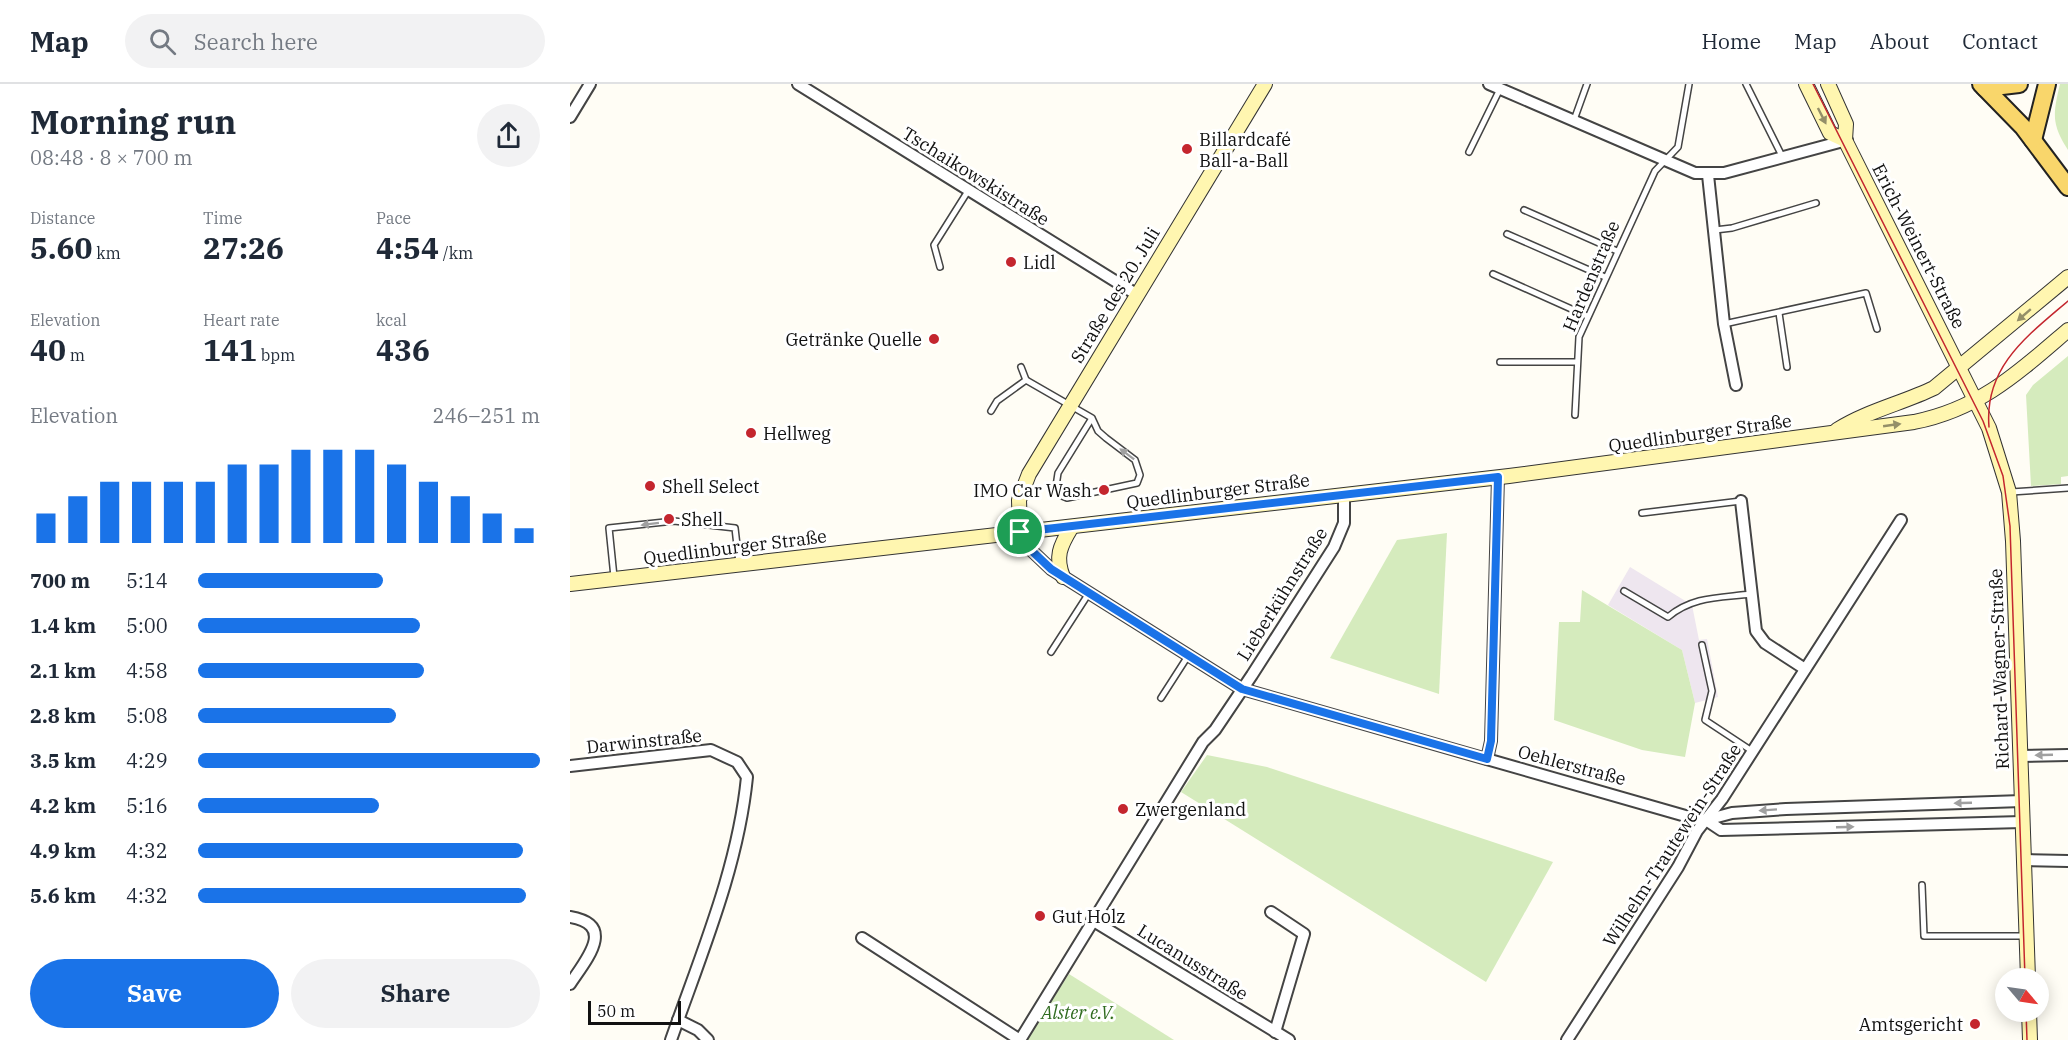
<!DOCTYPE html>
<html lang="en">
<head>
<meta charset="utf-8">
<style>
  :root { --surface:#fff; --page:#f2f2f3; --text:#1f2937; --muted:#747a83; --line:#e0e1e3; --accent:#1a73e8 }
  body { margin:0; font-family:"IBM Plex Serif",serif; background:var(--page); color:var(--text); height:100vh; display:flex; flex-direction:column; font-size:22px; white-space:nowrap }
  * { box-sizing:border-box; margin:0 }
  p { font-size:20px; color:var(--muted) }
  .icon { flex:none; width:33px; height:33px; fill:none; stroke:currentColor; stroke-width:2; stroke-linecap:round; stroke-linejoin:round }
  .map { position:relative; flex:1; overflow:hidden }
  .panel { display:flex; flex-direction:column; background:var(--surface); width:570px }
  .panel>* { flex:none }
  .needle { width:39px; rotate:119deg }
  .controls { position:absolute; left:1425px; top:884px; display:grid; gap:12px }
  .controls a { display:grid; place-items:center; width:54px; height:54px; border-radius:50%; background:var(--surface); box-shadow:0 3px 15px #0003; font-size:30px }
  .scale { position:absolute; left:18px; bottom:15px; width:93px; box-sizing:border-box; padding-left:6px; border:3px solid #111; border-top:0; font-size:16px; line-height:21px; white-space:nowrap; color:#111; -webkit-text-stroke:4px #fff; paint-order:stroke }
  .pin { position:absolute; display:grid; place-items:center; width:51px; height:51px; color:#fff; margin:-26px; border:3px solid #fff; border-radius:50%; box-shadow:0 2px 6px #0007 }
  .round { display:grid; place-items:center; flex:none; width:63px; height:63px; border-radius:32px; background:var(--page) }
  .overview { display:flex; align-items:center; justify-content:space-between; height:102px; padding:0 30px }
  h1 { font-size:33px; font-weight:700; line-height:45px }
  .metrics { display:grid; grid-template-columns:repeat(3,1fr); gap:9px; height:102px; padding:6px 30px }
  .metrics div { display:grid; align-content:center }
  .metrics b { font-size:30px; font-weight:700 }
  .metrics small { font-size:16px; font-weight:400 }
  .metrics p { font-size:16px }
  .chart { height:168px; padding:12px 30px }
  .chart p { display:flex; justify-content:space-between }
  .chart svg { width:100%; height:108px; margin-top:6px; stroke:var(--accent); stroke-width:6 }
  .cta { display:flex; gap:12px; margin-top:auto; padding:12px 30px }
  .cta a { flex:1; height:69px; border-radius:36px; background:var(--accent); color:#fff; font-size:24px; font-weight:700; line-height:69px; text-align:center }
  .cta a+a { background:var(--page); color:var(--text) }
  ul { padding:0 30px; list-style:none; font-size:20px }
  li { display:grid; grid-template-columns:96px 72px 1fr; align-items:center; height:45px }
  li i { height:15px; border-radius:8px; background:var(--accent) }
  header { display:flex; align-items:center; gap:36px; box-sizing:border-box; height:84px; padding:0 30px; background:var(--surface); border-bottom:2px solid var(--line) }
  header strong { font-size:28px }
  nav { display:flex; gap:33px; margin-inline-start:auto; font-size:21px }
  .search { width:420px; height:54px; background:var(--page); display:flex; align-items:center; gap:15px; box-sizing:border-box; padding:0 21px; border-radius:33px; color:var(--muted); font-size:22px }
  main { display:flex; flex:1; min-height:0 }
  .map>svg:first-child { display:block }
  .industrial { fill:#eee6ef }
  .green { fill:#d5ebbd }
  .lines { fill:none; stroke-linecap:round; stroke-linejoin:round }
  .lane-casing { stroke:#444; stroke-width:8 }
  .street-casing { stroke:#444; stroke-width:14 }
  .secondary-casing { stroke:#333; stroke-width:16 }
  .primary-casing { stroke:#222; stroke-width:20 }
  .lane { stroke:#fff; stroke-width:5 }
  .street { stroke:#fff; stroke-width:10 }
  .secondary { stroke:#fff6b0; stroke-width:14 }
  .primary { stroke:#f9d66b; stroke-width:16 }
  .tram { stroke:#c4262e; stroke-width:1.5 }
  .oneway { fill:#948f68 }
  .oneway2 { fill:#a0a0a0 }
  .route-casing { stroke:#fff; stroke-width:12 }
  .route { stroke:#1a73e8; stroke-width:8 }
  .poi-dot { fill:#c4262e; stroke:#fff; stroke-width:2 }
  .labels { text-anchor:middle; dominant-baseline:central; stroke-width:6; stroke-linejoin:round; paint-order:stroke }
  .poi-label { font-size:18px; fill:#111; stroke:#fff; text-anchor:start }
  .street-label { font-size:18px; fill:#111; stroke:#fff }
  .park-label { font-size:18px; font-style:italic; fill:#2f6b1f; stroke:#fff }
</style>
</head>
<body>
<header>
<strong>Map</strong>
<div class="search"><svg class="icon" aria-label="search" viewBox="0 0 24 24"><circle cx="10" cy="10" r="6"/><path d="M15 15l6 6"/></svg>Search here</div>
<nav><a>Home</a><a>Map</a><a>About</a><a>Contact</a></nav>
</header>
<main>
<section class="panel">
<div class="overview"><div><h1>Morning run</h1><p>08:48 · 8 × 700 m</p></div><a class="round"><svg class="icon" aria-label="share" viewBox="0 0 24 24"><path d="M12 15V3M7 8l5-5 5 5M5 13v7h14v-7"/></svg></a></div>
<div class="metrics">
<div><p>Distance</p><b>5.60<small> km</small></b></div>
<div><p>Time</p><b>27:26</b></div>
<div><p>Pace</p><b>4:54<small> /km</small></b></div>
</div>
<div class="metrics">
<div><p>Elevation</p><b>40<small> m</small></b></div>
<div><p>Heart rate</p><b>141<small> bpm</small></b></div>
<div><p>kcal</p><b>436</b></div>
</div>
<div class="chart"><p><span>Elevation</span>246–251 m</p>
<svg viewBox="0 0 160 44" preserveAspectRatio="none"><path d="M5 44V32M15 44V25M25 44V19M35 44V19M45 44V19M55 44V19M65 44V12M75 44V12M85 44V6M95 44V6M105 44V6M115 44V12M125 44V19M135 44V25M145 44V32M155 44V38"/></svg>
</div>
<ul>
<li><b>700 m</b>5:14<i style="width:54%"></i></li>
<li><b>1.4 km</b>5:00<i style="width:65%"></i></li>
<li><b>2.1 km</b>4:58<i style="width:66%"></i></li>
<li><b>2.8 km</b>5:08<i style="width:58%"></i></li>
<li><b>3.5 km</b>4:29<i style="width:100%"></i></li>
<li><b>4.2 km</b>5:16<i style="width:53%"></i></li>
<li><b>4.9 km</b>4:32<i style="width:95%"></i></li>
<li><b>5.6 km</b>4:32<i style="width:96%"></i></li>
</ul>
<div class="cta"><a>Save</a><a>Share</a></div>
</section>
<div class="map">
<svg width="1498" height="956" viewBox="0 0 1498 956">
  <rect width="100%" height="100%" fill="#fffdf5"/>
  <path class="industrial" d="M1060 483 1122 521 1129 556 1137 555 1148 613 1125 619 1112 566 1038 521Z"/>
  <g class="green">
    <path d="M1490 0H1498V66C1481 40 1483 29 1490 0Z"/>
    <path d="M1498 272V392L1491 393V400L1461 402 1456 311 1463 301Z"/>
    <path d="M877 449 869 610 760 574 827 456Z"/>
    <path d="M1012 506 1112 566 1125 619 1115 673 1072 666 984 636 989 538H1010Z"/>
    <path d="M637 671 697 683 983 778 916 898 611 708Z"/>
    <path d="M499 890 604 956H456Z"/>
  </g>
  <g class="lines">
    <defs>
      <g id="lane">
        <path d="M1176 0 1213 74"/>
        <path d="M1004 36 1017 0"/>
        <path d="M899 68 930 5"/>
        <path d="M954 126 1047 167"/>
        <path d="M1145 146 1162 144 1246 119"/>
        <path d="M937 150 1035 193"/>
        <path d="M370 183 364 161 398 107"/>
        <path d="M923 190 1017 232"/>
        <path d="M1209 229 1217 283"/>
        <path d="M1154 240 1296 209 1307 245"/>
        <path d="M930 278H1007"/>
        <path d="M451 283 456 296"/>
        <path d="M421 327 427 317 456 296 522 334 528 347 536 354 565 376 570 391 567 399 497 414 485 409 488 389 522 334"/>
        <path d="M1005 331 1009 253 1085 87 1108 63 1119 0"/>
        <path d="M1441 408 1498 404"/>
        <path d="M1072 429 1171 417"/>
        <path d="M44 493 39 444 104 437 165 444 169 479"/>
        <path d="M1054 507 1098 533C1123 512 1150 514 1181 510"/>
        <path d="M1132 561 1142 607 1135 636 1182 667"/>
        <path d="M481 568 519 509"/>
        <path d="M591 614 618 572"/>
        <path d="M1352 801 1354 852H1455"/>
      </g>
      <g id="street">
        <path d="M228 0 566 210"/>
        <path d="M919 0 1125 89H1154L1277 56"/>
        <path d="M0 33 20 0"/>
        <path d="M1138 91 1154 240 1166 301"/>
        <path d="M1171 417 1186 547 1195 559 1235 585"/>
        <path d="M450 448 462 467 481 485 672 605 1119 733 1136 736 1162 729 1216 725 1452 717"/>
        <path d="M1450 672 1498 671"/>
        <path d="M917 675 921 657 928 393"/>
        <path d="M0 682 141 666 167 678 177 693C168 784 131 870 101 956"/>
        <path d="M1136 736 1151 746 1452 738"/>
        <path d="M1454 776 1498 777"/>
        <path d="M701 828 734 850 705 948"/>
        <path d="M0 833C47 841 16 876 0 900"/>
        <path d="M522 836 719 956"/>
        <path d="M292 854 450 956"/>
        <path d="M108 936 128 946 138 956"/>
        <path d="M450 956 633 658 645 646 682 591 764 463 774 439V411"/>
        <path d="M997 956 1108 783 1127 747 1152 715 1331 436"/>
      </g>
      <g id="secondary">
        <path d="M1236 0 1260 49 1275 56"/>
        <path d="M1258 0 1276 40 1275 56 1419 344 1439 408 1443 457 1458 894"/>
        <path d="M1267 346C1297 327 1333 319 1364 304L1498 193"/>
        <path d="M450 448 449 416 459 390 695 0"/>
        <path d="M493 493C485 473 490 462 501 444"/>
        <path d="M0 500 939 392 1344 338C1410 325 1449 288 1498 246"/>
        <path d="M1459 927 1460 956"/>
      </g>
      <g id="primary">
        <path d="M1411 0 1453 43 1498 103"/>
        <path d="M1415 4 1449 0"/>
        <path d="M1463 56 1477 0"/>
      </g>
    </defs>
    <use href="#lane" class="lane-casing"/>
    <use href="#street" class="street-casing"/>
    <use href="#secondary" class="secondary-casing"/>
    <use href="#primary" class="primary-casing"/>
    <use href="#lane" class="lane"/>
    <use href="#street" class="street"/>
    <use href="#secondary" class="secondary"/>
    <use href="#primary" class="primary"/>
    <g class="tram">
      <path d="M1243 0 1413 337 1433 392 1440 442 1455 894"/>
      <path d="M1419 343C1414 283 1457 252 1498 217"/>
      <path d="M1456 927 1457 956"/>
    </g>
  </g>
  <defs><path id="oneway-solid" d="M-6-.8H1V-3.2L6.5 0L1 3.2V.8H-6Z" transform="scale(1.5)"/></defs>
  <g class="oneway">
    <use href="#oneway-solid" transform="translate(1252 32) rotate(63)"/>
    <use href="#oneway-solid" transform="translate(1454 231) rotate(139)"/>
    <use href="#oneway-solid" transform="translate(1322 341) rotate(-8)"/>
  </g>
  <g class="oneway2">
    <use href="#oneway-solid" transform="translate(557 370) rotate(-143)"/>
    <use href="#oneway-solid" transform="translate(80 440) rotate(173)"/>
    <use href="#oneway-solid" transform="translate(1474 671) rotate(178)"/>
    <use href="#oneway-solid" transform="translate(1393 719) rotate(178)"/>
    <use href="#oneway-solid" transform="translate(1198 726) rotate(176)"/>
    <use href="#oneway-solid" transform="translate(1275 743) rotate(-2)"/>
  </g>
  <g class="lines">
    <defs>
      <path id="route" d="M928 393 921 657 917 675 672 605 481 485 462 467 450 448Z"/>
    </defs>
    <use href="#route" class="route-casing"/>
    <use href="#route" class="route"/>
  </g>
  <g class="poi-dot">
    <circle cx="617" cy="65" r="6"/>
    <circle cx="441" cy="178" r="6"/>
    <circle cx="364" cy="255" r="6"/>
    <circle cx="181" cy="349" r="6"/>
    <circle cx="80" cy="402" r="6"/>
    <circle cx="534" cy="406" r="6"/>
    <circle cx="99" cy="435" r="6"/>
    <circle cx="553" cy="725" r="6"/>
    <circle cx="470" cy="832" r="6"/>
    <circle cx="1405" cy="940" r="6"/>
  </g>
  <g class="labels">
    <g class="poi-label">
      <text x="629" y="55">Billardcafé<tspan x="629" dy="21">Ball-a-Ball</tspan></text>
      <text x="453" y="178">Lidl</text>
      <text x="352" y="255" text-anchor="end">Getränke Quelle</text>
      <text x="193" y="349">Hellweg</text>
      <text x="92" y="402">Shell Select</text>
      <text x="522" y="406" text-anchor="end">IMO Car Wash</text>
      <text x="111" y="435">Shell</text>
      <text x="565" y="725">Zwergenland</text>
      <text x="482" y="832">Gut Holz</text>
      <text x="1393" y="940" text-anchor="end">Amtsgericht</text>
    </g>
    <g class="street-label">
      <text transform="translate(406 92) rotate(32)">Tschaikowskistraße</text>
      <text transform="translate(1349 162) rotate(63)">Erich-Weinert-Straße</text>
      <text transform="translate(1021 192) rotate(-67)">Hardenstraße</text>
      <text transform="translate(545 211) rotate(-59)">Straße des 20. Juli</text>
      <text transform="translate(1130 349) rotate(-8)">Quedlinburger Straße</text>
      <text transform="translate(648 407) rotate(-7)">Quedlinburger Straße</text>
      <text transform="translate(165 463) rotate(-7)">Quedlinburger Straße</text>
      <text transform="translate(712 510) rotate(-58)">Lieberkühnstraße</text>
      <text transform="translate(1429 585) rotate(-92)">Richard-Wagner-Straße</text>
      <text transform="translate(74 657) rotate(-6)">Darwinstraße</text>
      <text transform="translate(1002 681) rotate(15)">Oehlerstraße</text>
      <text transform="translate(1102 761) rotate(-57)">Wilhelm-Trautewein-Straße</text>
      <text transform="translate(623 878) rotate(32)">Lucanusstraße</text>
    </g>
    <g class="park-label">
      <text x="508" y="928">Alster e.V.</text>
    </g>
  </g>
</svg>
<div class="controls">
<a><svg class="needle" viewBox="-14 -14 28 28"><path d="M0-13l5 13h-10z" fill="#e53935"/><path d="M0 13l5-13h-10z" fill="#747a83"/></svg></a>
</div>
<div class="scale">50 m</div>
<div class="pin" style="left:450px;top:448px;background:#1e9e55"><svg class="icon" aria-label="arrive" viewBox="0 0 24 24"><path d="M6 21V4h12l-3 4 3 4H6"/></svg></div>
</div>
</main>
</body>
</html>
